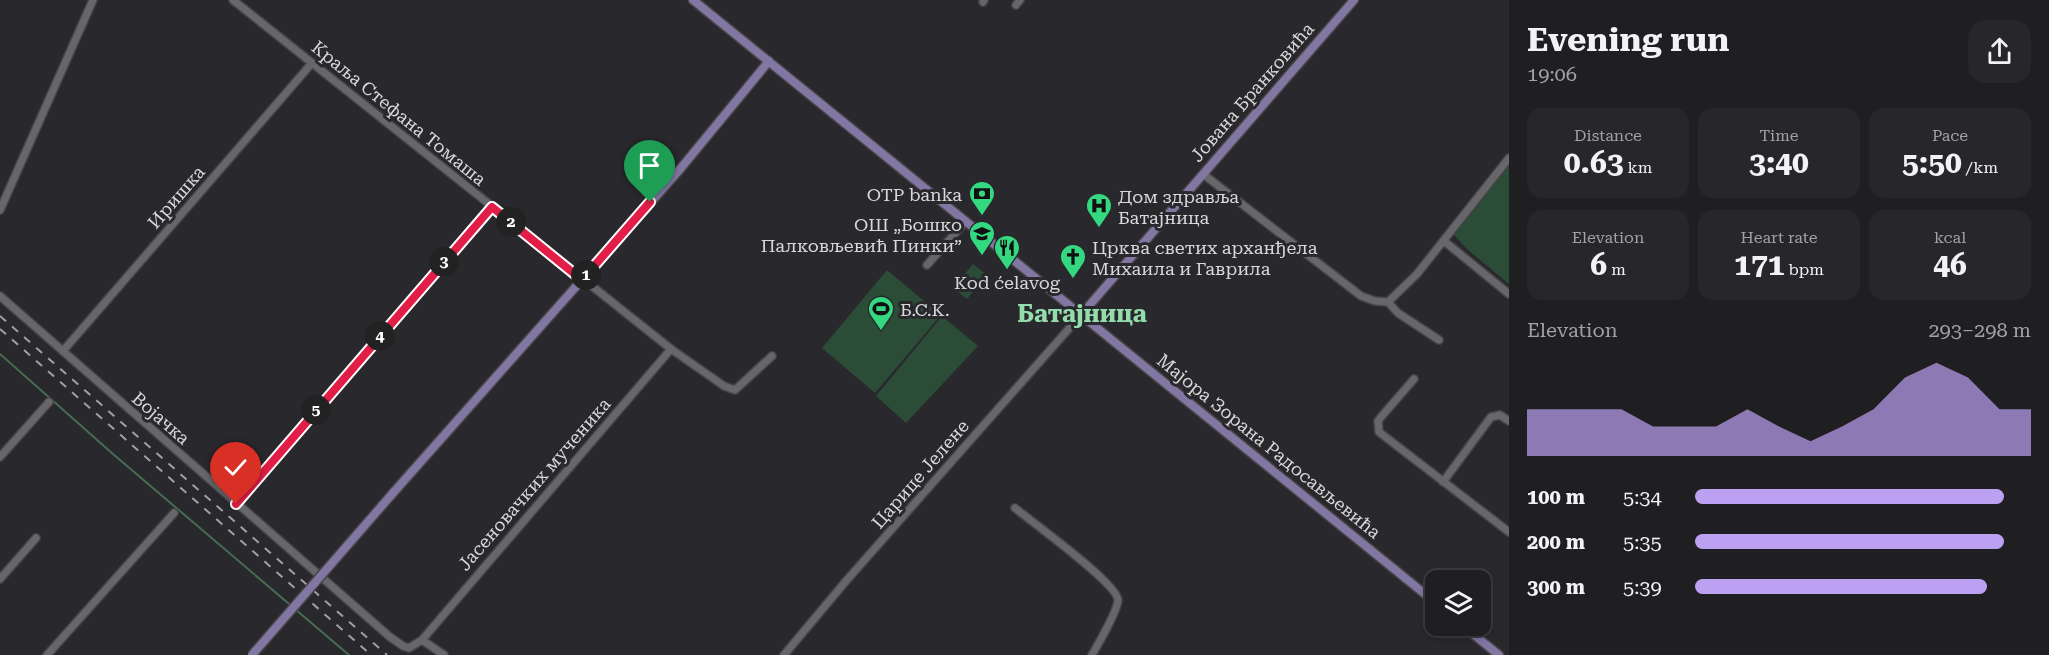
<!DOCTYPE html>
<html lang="en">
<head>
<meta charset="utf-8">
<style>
  :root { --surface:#1f1e21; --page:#27272a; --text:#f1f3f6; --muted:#a1a2a5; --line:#3c3c3f; --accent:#bca0f2 }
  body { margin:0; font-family:"Roboto Serif",serif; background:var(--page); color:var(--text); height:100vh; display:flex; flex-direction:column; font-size:22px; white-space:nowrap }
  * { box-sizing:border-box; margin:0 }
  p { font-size:20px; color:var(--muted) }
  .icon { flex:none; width:33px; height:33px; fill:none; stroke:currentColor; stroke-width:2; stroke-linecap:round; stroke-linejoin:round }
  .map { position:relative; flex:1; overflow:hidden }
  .panel { display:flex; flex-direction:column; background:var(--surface); width:540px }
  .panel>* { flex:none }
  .controls { position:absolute; left:1425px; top:570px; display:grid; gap:12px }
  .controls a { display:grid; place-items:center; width:66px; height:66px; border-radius:12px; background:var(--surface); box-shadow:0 3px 9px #0003,0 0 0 2px var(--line); font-size:30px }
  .pin { position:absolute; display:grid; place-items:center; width:51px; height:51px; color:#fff; margin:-62px -26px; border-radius:50% 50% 50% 0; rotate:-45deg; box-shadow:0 0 6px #0007 }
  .pin .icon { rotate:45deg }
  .km { position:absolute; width:30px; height:30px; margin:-15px; border-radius:50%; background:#222; color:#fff; font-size:16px; line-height:30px; text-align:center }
  .round { display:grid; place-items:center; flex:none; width:63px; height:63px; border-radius:18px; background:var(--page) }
  .head { display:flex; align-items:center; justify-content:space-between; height:102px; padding:0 18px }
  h1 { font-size:33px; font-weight:700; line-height:45px }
  .metrics { display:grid; grid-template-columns:repeat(3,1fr); gap:9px; height:102px; padding:6px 18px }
  .metrics div { display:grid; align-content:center; border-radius:15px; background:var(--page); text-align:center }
  .metrics b { font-size:30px; font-weight:700 }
  .metrics small { font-size:16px; font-weight:400 }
  .metrics p { font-size:16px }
  .chart { height:168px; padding:12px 18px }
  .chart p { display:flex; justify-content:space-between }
  .chart svg { width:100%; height:108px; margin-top:6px; fill:var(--accent); opacity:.7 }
  ul { padding:0 18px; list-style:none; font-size:20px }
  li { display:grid; grid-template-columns:96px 72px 1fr; align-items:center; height:45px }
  li i { height:15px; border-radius:8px; background:var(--accent) }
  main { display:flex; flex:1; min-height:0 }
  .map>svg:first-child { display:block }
  .green { fill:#2b4c37 }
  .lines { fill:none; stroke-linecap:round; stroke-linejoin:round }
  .stream { stroke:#476c53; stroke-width:2 }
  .minor-casing { stroke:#454547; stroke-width:10 }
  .major-casing { stroke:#454547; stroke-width:11 }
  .minor { stroke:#67666a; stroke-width:7 }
  .major { stroke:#8276a2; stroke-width:8 }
  .rail { stroke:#a1a1a4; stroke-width:2; stroke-dasharray:8 8; stroke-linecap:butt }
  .major-bridge-casing { stroke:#454547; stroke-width:11; stroke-linecap:butt }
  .major-bridge { stroke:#8276a2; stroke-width:8 }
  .route-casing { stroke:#fff; stroke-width:12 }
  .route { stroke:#e11d48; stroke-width:8 }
  .labels { text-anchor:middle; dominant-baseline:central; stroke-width:6; stroke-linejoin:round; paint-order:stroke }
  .street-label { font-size:18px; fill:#d8d8da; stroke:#29282c }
  .poi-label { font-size:18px; fill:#d8d8da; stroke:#29282c; text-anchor:start }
  .district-label { font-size:24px; font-weight:bold; fill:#93dcab; stroke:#29282c }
</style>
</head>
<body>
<main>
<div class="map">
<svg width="1509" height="655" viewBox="0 0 1509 655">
  <rect width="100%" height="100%" fill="#29282c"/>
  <g class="green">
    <path d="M1509 163V284L1468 250 1453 234Z"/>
    <path d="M973 264 987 275 967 299 953 288Z"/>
    <path d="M887 270 941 315 875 393 822 348Z"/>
    <path d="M942 316 978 346 906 423 876 396Z"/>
  </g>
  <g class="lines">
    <path class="stream" d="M0 354 113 454 349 655"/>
    <defs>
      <g id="minor">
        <path d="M233 0 671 349 724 386 735 390 772 356"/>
        <path d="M983 2 984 0"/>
        <path d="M1016 5 1020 0"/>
        <path d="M1203 174 1361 296 1375 301 1388 302 1398 313 1439 340"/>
        <path d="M0 210 93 0"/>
        <path d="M1444 241 1509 294"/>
        <path d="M927 265 966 221"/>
        <path d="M0 296 390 637 403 646 409 648 422 640 671 349"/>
        <path d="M1388 302 1417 274 1509 158"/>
        <path d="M63 351 312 63"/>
        <path d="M1414 379 1381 417 1378 421 1379 432 1509 532"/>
        <path d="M0 457 49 402"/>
        <path d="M1443 482 1491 417 1500 415 1509 421"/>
        <path d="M236 504 492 207"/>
        <path d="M1015 508C1032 522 1117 583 1118 600 1118 611 1098 644 1092 655"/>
        <path d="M0 579 36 538"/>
        <path d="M422 640 444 655"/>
        <path d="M47 655 174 513"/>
        <path d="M784 655 846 581 1081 315"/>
      </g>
      <g id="major">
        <path d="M693 0 1436 603"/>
        <path d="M1081 315 1354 0"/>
        <path d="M393 493 681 168 769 61"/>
        <path d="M1463 626 1499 655"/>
      </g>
    </defs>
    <use href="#minor" class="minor-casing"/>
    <use href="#major" class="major-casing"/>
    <use href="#minor" class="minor"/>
    <use href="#major" class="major"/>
    <g class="rail">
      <path d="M0 316 387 655"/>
      <path d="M0 329 371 655"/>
    </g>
    <defs>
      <path id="major-bridge" d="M252 655 393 493"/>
    </defs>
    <use href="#major-bridge" class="major-bridge-casing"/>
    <use href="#major-bridge" class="major-bridge"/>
  </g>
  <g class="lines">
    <defs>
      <path id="route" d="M236 504 492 207 582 280 650 202"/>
    </defs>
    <use href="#route" class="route-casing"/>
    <use href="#route" class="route"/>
  </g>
  <defs>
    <symbol id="bank-pin" viewBox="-11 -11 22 30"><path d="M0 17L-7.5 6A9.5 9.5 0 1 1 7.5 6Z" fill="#34d881" stroke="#29282c"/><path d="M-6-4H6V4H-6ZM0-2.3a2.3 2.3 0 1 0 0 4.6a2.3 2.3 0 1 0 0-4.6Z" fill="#111"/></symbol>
    <symbol id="hospital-pin" viewBox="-11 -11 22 30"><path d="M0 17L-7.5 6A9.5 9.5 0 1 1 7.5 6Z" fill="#34d881" stroke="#29282c"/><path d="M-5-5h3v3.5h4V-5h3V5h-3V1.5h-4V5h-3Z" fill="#111"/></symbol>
    <symbol id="school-pin" viewBox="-11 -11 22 30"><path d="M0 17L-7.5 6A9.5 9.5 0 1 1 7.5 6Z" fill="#34d881" stroke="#29282c"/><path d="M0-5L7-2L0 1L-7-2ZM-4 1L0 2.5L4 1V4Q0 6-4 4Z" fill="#111"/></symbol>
    <symbol id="restaurant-pin" viewBox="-11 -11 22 30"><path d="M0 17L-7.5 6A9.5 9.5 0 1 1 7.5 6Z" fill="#34d881" stroke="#29282c"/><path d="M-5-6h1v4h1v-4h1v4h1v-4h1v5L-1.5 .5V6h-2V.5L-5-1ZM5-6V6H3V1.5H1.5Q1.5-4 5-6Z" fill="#111"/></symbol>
    <symbol id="church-pin" viewBox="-11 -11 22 30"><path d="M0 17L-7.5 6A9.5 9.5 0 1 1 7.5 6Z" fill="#34d881" stroke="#29282c"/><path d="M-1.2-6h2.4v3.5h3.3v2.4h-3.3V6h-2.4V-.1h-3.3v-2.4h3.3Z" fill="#111"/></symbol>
    <symbol id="stadium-pin" viewBox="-11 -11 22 30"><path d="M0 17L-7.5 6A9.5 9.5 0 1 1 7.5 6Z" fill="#34d881" stroke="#29282c"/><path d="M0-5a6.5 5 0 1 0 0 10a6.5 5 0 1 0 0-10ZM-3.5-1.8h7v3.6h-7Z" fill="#111"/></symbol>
  </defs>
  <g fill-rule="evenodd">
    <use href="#bank-pin" x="967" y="179" width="30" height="40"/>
    <use href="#hospital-pin" x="1084" y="191" width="30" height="40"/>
    <use href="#school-pin" x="967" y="219" width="30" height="40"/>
    <use href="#restaurant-pin" x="992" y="233" width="30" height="40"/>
    <use href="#church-pin" x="1058" y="242" width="30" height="40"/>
    <use href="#stadium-pin" x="866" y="294" width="30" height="40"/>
  </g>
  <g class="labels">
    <g class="street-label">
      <text transform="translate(1252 92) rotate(-49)">Јована Бранковића</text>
      <text transform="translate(399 113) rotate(39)">Краља Стефана Томаша</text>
      <text transform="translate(176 197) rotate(-49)">Иришка</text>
      <text transform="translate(161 418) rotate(41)">Војачка</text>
      <text transform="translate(1269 446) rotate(39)">Мајора Зорана Радосављевића</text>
      <text transform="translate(920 474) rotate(-49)">Царице Јелене</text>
      <text transform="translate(534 484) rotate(-49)">Јасеновачких мученика</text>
    </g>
    <g class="poi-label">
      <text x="962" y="194" text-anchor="end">OTP banka</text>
      <text x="1118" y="196">Дом здравља<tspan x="1118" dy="21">Батајница</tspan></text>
      <text x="962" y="224" text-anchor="end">ОШ „Бошко<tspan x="962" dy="21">Палковљевић Пинки”</tspan></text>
      <text x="1092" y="247">Црква светих арханђела<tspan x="1092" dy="21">Михаила и Гаврила</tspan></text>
      <text x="1007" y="282" text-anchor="middle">Kod ćelavog</text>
      <text x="900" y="309">Б.С.К.</text>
    </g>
    <g class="district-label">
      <text x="1082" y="314">Батајница</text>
    </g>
  </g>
</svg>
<div class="controls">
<a><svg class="icon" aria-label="layers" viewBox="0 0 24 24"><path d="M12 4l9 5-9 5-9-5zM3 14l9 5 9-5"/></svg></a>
</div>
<div class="pin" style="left:650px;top:202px;background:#1e9e55"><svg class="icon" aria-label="arrive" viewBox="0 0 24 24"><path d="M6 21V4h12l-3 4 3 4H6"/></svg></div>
<div class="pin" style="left:236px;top:504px;background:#d93025"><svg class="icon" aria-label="check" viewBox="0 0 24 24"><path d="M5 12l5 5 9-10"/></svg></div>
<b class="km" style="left:586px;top:275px">1</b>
<b class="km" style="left:511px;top:222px">2</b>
<b class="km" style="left:444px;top:262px">3</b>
<b class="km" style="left:380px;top:336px">4</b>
<b class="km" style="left:316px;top:410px">5</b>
</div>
<section class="panel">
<div class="head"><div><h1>Evening run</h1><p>19:06</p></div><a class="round"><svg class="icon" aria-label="share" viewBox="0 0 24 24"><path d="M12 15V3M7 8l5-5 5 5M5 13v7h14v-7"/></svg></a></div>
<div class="metrics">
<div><p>Distance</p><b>0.63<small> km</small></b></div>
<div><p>Time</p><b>3:40</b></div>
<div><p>Pace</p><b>5:50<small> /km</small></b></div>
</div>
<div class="metrics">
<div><p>Elevation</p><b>6<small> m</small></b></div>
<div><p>Heart rate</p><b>171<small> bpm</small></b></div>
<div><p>kcal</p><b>46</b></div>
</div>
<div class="chart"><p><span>Elevation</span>293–298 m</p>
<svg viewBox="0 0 160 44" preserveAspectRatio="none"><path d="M0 44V25L10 25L20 25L30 25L40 32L50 32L60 32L70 25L80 32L90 38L100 32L110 25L120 12L130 6L140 12L150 25L160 25V44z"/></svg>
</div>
<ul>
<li><b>100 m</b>5:34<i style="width:92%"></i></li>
<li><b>200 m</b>5:35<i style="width:92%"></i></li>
<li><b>300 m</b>5:39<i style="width:87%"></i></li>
</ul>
</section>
</main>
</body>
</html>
